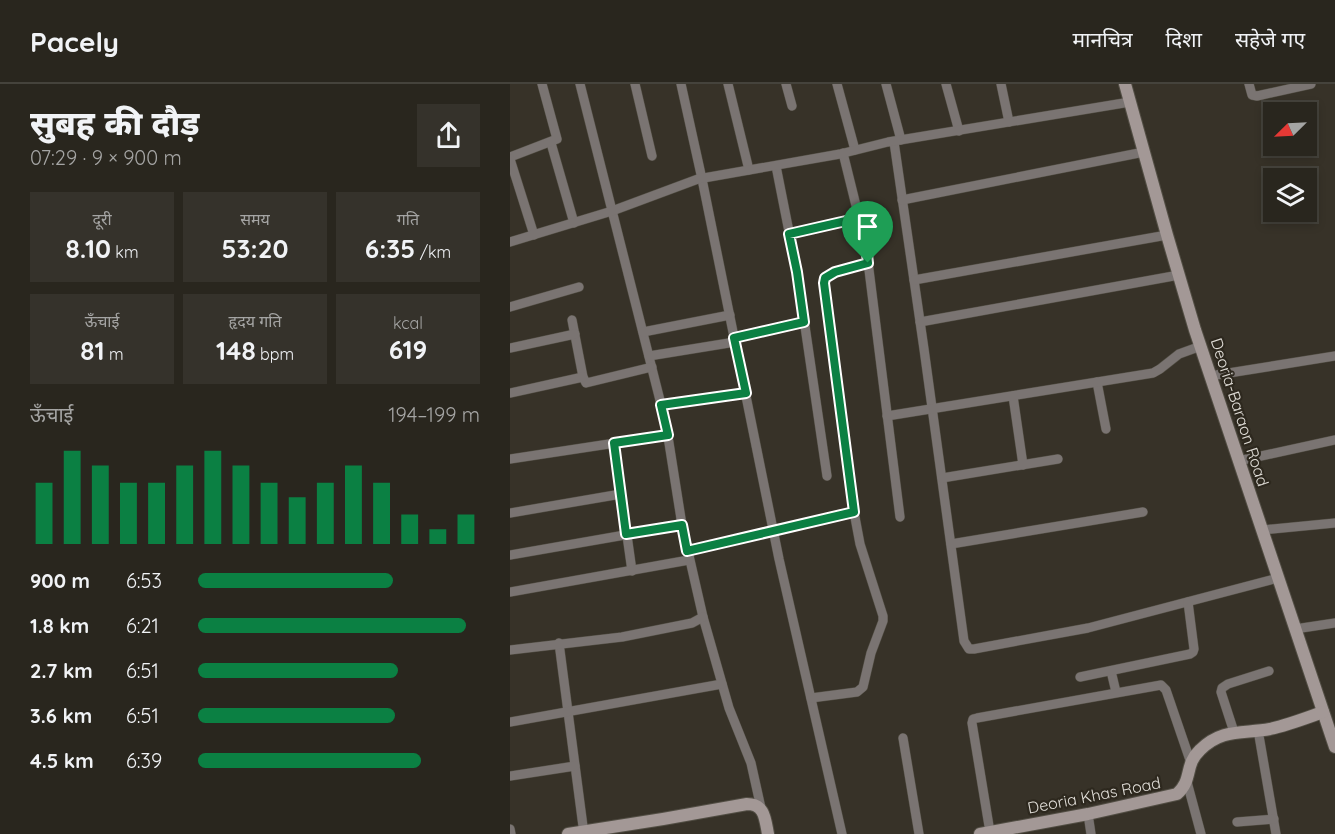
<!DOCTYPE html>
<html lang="hi">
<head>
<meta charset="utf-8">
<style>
  :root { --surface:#29261e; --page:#35322b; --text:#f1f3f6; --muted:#a5a5a4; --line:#45433c; --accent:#0b8043 }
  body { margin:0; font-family:Quicksand,"Noto Sans Devanagari",sans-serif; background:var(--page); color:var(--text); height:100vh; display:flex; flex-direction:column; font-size:22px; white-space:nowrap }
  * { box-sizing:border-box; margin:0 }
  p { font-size:20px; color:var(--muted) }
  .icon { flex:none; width:33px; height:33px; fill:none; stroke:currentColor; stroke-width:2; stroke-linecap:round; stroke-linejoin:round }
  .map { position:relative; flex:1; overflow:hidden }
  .side { display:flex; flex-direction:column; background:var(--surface); width:510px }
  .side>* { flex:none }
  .needle { width:39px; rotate:246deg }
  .buttons { position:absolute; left:753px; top:18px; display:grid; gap:12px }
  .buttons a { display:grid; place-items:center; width:54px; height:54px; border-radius:0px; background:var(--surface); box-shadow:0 3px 9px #0003,0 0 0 2px var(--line); font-size:30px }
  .pin { position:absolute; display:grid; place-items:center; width:51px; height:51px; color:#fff; margin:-62px -26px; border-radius:50% 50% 50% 0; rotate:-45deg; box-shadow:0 0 6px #0007 }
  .pin .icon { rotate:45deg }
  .round { display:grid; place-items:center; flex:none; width:63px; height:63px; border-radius:0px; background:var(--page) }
  .headline { display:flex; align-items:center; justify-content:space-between; height:102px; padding:0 30px }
  h1 { font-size:33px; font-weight:800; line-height:45px }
  .figures { display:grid; grid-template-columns:repeat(3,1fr); gap:9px; height:102px; padding:6px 30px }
  .figures div { display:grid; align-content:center; border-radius:0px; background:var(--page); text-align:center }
  .figures b { font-size:26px; font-weight:800 }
  .figures small { font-size:16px; font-weight:400 }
  .figures p { font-size:16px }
  .chart { height:168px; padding:12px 30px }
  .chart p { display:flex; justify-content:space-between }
  .chart svg { width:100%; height:108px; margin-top:6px; stroke:var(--accent); stroke-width:6 }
  ul { padding:0 30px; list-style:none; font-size:20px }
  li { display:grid; grid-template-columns:96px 72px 1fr; align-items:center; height:45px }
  li i { height:15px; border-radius:8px; background:var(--accent) }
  header { display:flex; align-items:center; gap:36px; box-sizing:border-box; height:84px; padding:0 30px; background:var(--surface); border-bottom:2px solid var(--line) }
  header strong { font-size:28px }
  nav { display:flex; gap:33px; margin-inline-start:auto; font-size:21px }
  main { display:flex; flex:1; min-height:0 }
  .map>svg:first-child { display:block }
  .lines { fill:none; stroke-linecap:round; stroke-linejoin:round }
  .street-casing { stroke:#524e44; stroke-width:10 }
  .secondary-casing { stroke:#524e44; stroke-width:14 }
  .street { stroke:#7a7472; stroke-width:9 }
  .secondary { stroke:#a39896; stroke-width:12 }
  .route-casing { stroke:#fff; stroke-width:12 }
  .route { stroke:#0b8043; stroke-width:8 }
  .labels { text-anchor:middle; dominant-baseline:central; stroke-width:4.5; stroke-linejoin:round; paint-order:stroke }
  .street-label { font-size:16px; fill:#e1ded8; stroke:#2d281e }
</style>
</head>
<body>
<header>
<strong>Pacely</strong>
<nav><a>मानचित्र</a><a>दिशा</a><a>सहेजे गए</a></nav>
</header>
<main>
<section class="side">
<div class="headline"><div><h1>सुबह की दौड़</h1><p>07:29 · 9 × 900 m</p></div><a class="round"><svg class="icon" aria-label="share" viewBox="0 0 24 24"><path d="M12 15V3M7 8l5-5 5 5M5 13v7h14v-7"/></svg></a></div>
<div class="figures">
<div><p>दूरी</p><b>8.10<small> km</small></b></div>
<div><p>समय</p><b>53:20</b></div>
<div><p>गति</p><b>6:35<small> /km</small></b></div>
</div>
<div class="figures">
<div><p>ऊँचाई</p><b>81<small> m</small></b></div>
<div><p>हृदय गति</p><b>148<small> bpm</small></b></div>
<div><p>kcal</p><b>619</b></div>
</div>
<div class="chart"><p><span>ऊँचाई</span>194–199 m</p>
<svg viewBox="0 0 160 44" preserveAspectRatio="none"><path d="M5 44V19M15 44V6M25 44V12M35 44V19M45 44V19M55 44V12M65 44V6M75 44V12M85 44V19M95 44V25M105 44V19M115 44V12M125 44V19M135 44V32M145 44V38M155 44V32"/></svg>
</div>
<ul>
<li><b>900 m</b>6:53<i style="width:69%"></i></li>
<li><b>1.8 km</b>6:21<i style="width:95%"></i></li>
<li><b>2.7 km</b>6:51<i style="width:71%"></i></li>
<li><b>3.6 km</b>6:51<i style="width:70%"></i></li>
<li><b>4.5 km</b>6:39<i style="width:79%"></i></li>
</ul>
</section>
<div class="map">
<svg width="825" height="750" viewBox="0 0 825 750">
  <rect width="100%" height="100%" fill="#373228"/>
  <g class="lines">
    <defs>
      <g id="street">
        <path d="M70 0 156 340 172 441 193 533 219 624 241 679 251 724"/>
        <path d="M125 0 142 72"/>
        <path d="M171 0 192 95 269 475 332 750"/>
        <path d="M218 0 239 86"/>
        <path d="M276 0 282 22"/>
        <path d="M327 0 345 66"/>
        <path d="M376 0 391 56"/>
        <path d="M436 0 449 47"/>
        <path d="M491 0 499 38"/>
        <path d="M739 0 742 11 747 12 801 0"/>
        <path d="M384 58 414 265 454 557 459 565H464L578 544 768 494"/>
        <path d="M41 59 64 139"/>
        <path d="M333 69 356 162 390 433"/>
        <path d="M0 73 47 55 32 0"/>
        <path d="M0 75 24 151"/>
        <path d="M266 82 287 188 317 392"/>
        <path d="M392 116 634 68"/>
        <path d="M279 150 349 134"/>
        <path d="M0 158 102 127 188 95 330 70 378 58 620 18"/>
        <path d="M404 196 657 151"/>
        <path d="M0 223 69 203"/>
        <path d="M62 236 73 293 76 299 142 283"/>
        <path d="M410 238 669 191"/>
        <path d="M133 248 220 231"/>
        <path d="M224 254 294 238"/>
        <path d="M0 264 65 250"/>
        <path d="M139 272 225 258"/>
        <path d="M700 292 825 272"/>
        <path d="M587 298 596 345"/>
        <path d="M0 309 73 293"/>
        <path d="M503 312 513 381"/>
        <path d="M151 321 236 309"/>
        <path d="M377 332 643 289 650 285 669 270 691 262"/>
        <path d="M104 359 122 487"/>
        <path d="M0 375 158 351"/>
        <path d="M728 377 825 356"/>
        <path d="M432 394 548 375"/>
        <path d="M0 429 111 410"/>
        <path d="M752 446 825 439"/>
        <path d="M441 460 633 428"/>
        <path d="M177 467 344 428"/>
        <path d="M0 471 172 441"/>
        <path d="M0 508 179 476"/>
        <path d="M785 545 825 539"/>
        <path d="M49 559 74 750"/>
        <path d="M0 566 112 553 182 539 193 533"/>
        <path d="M601 587 606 608"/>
        <path d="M570 593 680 570 683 568 684 565 678 518"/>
        <path d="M301 614 347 608 353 603 361 569 373 537V532L350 460 344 428 314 199 315 194 325 188 358 179"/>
        <path d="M0 638 212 600"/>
        <path d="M748 646 766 750"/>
        <path d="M724 648 711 608 712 604 718 600 759 587"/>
        <path d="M393 654 409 750"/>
        <path d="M0 692 65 682"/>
        <path d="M677 698 691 750"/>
        <path d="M578 730 581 750"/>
        <path d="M727 738 764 735"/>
        <path d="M0 745 1 750"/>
        <path d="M480 748 462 639 463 635 467 634 651 601 656 606 681 679"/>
      </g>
      <g id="secondary">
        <path d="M615 0 657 151 685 246 825 663"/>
        <path d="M58 750 153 735 237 720C255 720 255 735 258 750"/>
        <path d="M470 750 578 730 667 710C683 696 674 681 690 666 712 644 733 650 760 645 778 641 796 634 813 628"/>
      </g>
    </defs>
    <use href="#street" class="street-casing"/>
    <use href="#secondary" class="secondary-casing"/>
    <use href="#street" class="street"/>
    <use href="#secondary" class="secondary"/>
  </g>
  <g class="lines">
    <defs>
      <path id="route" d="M349 134 356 162 358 179 325 188 315 194 314 199 344 428 177 467 172 441 116 450 104 359 158 351 151 321 236 309 224 254 294 238 287 188 279 150Z"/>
    </defs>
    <use href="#route" class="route-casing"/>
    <use href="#route" class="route"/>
  </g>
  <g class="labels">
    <g class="street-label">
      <text transform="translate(730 328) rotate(72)">Deoria-Baraon Road</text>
      <text transform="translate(584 711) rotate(-11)">Deoria Khas Road</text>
    </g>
  </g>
</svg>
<div class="buttons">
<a><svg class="needle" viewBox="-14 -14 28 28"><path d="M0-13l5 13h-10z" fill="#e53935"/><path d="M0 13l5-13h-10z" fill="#a5a5a4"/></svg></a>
<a><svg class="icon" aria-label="layers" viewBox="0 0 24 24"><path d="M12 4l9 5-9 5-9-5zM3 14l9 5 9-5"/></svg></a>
</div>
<div class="pin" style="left:358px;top:179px;background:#1e9e55"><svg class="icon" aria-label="arrive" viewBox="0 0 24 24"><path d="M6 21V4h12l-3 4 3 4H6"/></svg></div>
</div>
</main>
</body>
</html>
